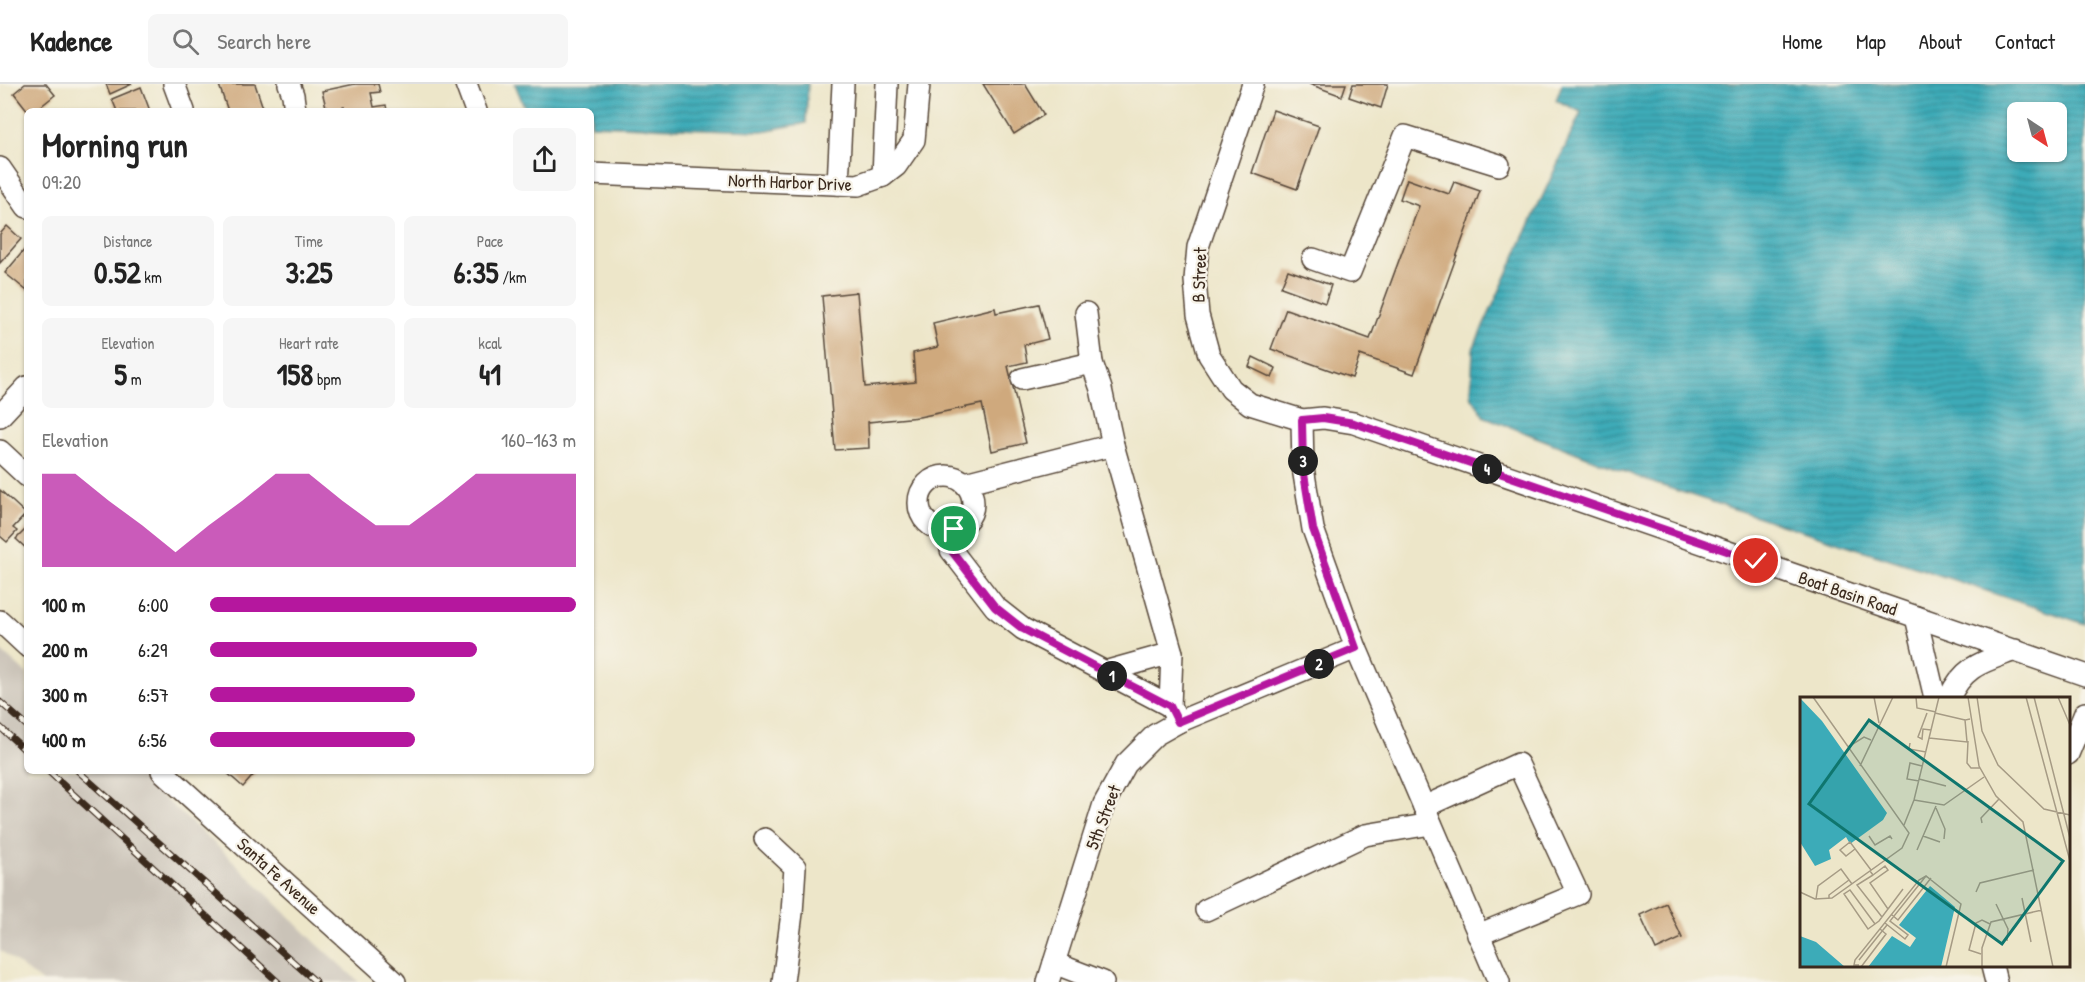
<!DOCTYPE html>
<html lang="en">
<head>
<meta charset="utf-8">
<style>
  :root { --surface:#fff; --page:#f6f6f6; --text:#222; --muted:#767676; --line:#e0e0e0; --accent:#b5179e }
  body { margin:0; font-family:"Patrick Hand",sans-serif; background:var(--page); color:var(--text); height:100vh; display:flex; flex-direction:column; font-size:22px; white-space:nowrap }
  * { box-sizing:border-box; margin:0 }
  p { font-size:20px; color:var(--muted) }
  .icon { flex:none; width:33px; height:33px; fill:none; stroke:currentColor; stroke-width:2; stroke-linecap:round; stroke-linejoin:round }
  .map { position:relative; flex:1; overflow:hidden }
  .panel { position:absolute; left:24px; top:24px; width:570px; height:666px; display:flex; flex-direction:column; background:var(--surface); border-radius:9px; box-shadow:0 2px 4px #0004 }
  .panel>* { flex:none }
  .needle { width:39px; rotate:144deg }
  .controls { position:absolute; left:2007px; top:18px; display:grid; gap:12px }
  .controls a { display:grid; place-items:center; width:60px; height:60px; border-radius:9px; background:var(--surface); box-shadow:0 2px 4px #0004; font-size:30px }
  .pin { position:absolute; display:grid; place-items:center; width:51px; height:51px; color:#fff; margin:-26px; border:3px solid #fff; border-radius:50%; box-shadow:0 2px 6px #0007 }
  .km { position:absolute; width:30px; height:30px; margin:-15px; border-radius:50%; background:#222; color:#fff; font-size:16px; line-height:30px; text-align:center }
  .round { display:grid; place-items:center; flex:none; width:63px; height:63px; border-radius:9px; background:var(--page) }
  .summary { display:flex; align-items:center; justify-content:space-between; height:102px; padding:0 18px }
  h1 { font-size:33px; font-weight:700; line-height:45px }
  .stats { display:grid; grid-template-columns:repeat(3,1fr); gap:9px; height:102px; padding:6px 18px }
  .stats div { display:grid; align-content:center; border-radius:9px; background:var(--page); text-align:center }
  .stats b { font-size:30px; font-weight:700 }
  .stats small { font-size:16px; font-weight:400 }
  .stats p { font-size:16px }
  .chart { height:168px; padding:12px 18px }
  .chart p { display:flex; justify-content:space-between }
  .chart svg { width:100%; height:108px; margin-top:6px; fill:var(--accent); opacity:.7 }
  ul { padding:0 18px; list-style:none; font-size:20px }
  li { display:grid; grid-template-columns:96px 72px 1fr; align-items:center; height:45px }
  li i { height:15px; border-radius:8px; background:var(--accent) }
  header { display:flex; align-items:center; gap:36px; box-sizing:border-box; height:84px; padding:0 30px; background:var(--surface); border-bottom:2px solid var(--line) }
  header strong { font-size:28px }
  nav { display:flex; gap:33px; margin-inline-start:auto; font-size:21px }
  .search { width:420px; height:54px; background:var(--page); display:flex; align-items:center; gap:15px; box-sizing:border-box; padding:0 21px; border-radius:9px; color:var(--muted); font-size:22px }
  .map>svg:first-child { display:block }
  .railway { fill:#cac3b8 }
  .water { fill:url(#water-rules); stroke:#3c6a6b; stroke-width:1.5; fill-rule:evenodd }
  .building { fill:#cfa97d }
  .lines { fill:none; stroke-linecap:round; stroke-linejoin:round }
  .minor-casing { stroke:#564638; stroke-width:24 }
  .minor { stroke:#fff; stroke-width:21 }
  .rail-casing { stroke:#3b2a1e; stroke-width:7 }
  .rail { stroke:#f7f3e8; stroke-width:4.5; stroke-dasharray:14; stroke-linecap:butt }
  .route-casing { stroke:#fff; stroke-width:12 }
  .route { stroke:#b5179e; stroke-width:8 }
  .labels { text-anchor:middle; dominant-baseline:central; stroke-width:4.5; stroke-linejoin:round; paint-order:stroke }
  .street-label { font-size:18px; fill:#3b2a1e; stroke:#f7f3e8 }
  .inset-road { fill:none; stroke:#a69b85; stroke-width:1.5 }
  .view { fill:#0f766e; fill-opacity:0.15; stroke:#0f766e; stroke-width:3 }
  .inset-edge { fill:none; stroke:#3b2a1e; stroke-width:3 }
</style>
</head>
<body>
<header>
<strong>Kadence</strong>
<div class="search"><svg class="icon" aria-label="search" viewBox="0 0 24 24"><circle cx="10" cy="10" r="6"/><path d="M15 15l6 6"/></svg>Search here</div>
<nav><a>Home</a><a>Map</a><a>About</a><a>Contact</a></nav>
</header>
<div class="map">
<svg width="2085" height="898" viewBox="0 0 2085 898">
  <defs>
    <pattern id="water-rules" width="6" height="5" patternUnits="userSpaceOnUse" patternTransform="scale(1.5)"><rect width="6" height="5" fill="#3cabb8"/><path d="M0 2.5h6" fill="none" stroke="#348b95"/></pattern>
  </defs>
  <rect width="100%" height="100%" fill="#f7f3e8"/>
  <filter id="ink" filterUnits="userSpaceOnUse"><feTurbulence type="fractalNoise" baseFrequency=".0167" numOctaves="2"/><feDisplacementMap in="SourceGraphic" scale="12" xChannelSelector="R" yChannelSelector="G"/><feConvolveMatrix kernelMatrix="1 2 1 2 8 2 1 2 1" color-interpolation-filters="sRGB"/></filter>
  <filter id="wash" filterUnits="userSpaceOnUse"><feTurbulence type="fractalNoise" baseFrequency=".008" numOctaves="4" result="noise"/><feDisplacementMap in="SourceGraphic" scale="24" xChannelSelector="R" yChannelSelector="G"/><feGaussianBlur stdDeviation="1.35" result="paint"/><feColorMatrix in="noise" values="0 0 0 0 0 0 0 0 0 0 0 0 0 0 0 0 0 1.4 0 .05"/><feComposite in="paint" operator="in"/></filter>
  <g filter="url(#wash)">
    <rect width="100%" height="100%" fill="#ede6c9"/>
    <path class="railway" d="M0 566 27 590V687H134L225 769 317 860 359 898H42L0 866Z"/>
    <g class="water">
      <path d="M515 0H808L806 39 762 47 591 41V27H526Z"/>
      <path d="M1562 0H2085V540L1915 483 1656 400 1485 333 1471 312 1473 265 1581 28 1556 16ZM2018 28H2056V68H2018Z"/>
    </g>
    <g id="blocks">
      <g class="building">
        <path d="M25 0H46L55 11 35 27H28L14 9Z"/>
        <path d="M106 0H132L110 10Z"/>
        <path d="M223 0H255L264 27H228L219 1Z"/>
        <path d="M355 0H378L380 8 371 9 374 23 386 21 387 27H344V23L327 27 322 7Z"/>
        <path d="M983 0H1025L1044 31 1014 50Z"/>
        <path d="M1309 0H1346L1342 12Z"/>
        <path d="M1353 0H1388L1381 24 1349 13Z"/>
        <path d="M141 3 150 27H117L112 15Z"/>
        <path d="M1273 26 1319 42 1297 105 1252 89Z"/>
        <path d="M1407 95 1449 110 1454 98 1480 107 1414 290 1360 271 1352 294 1271 265 1286 225 1370 255 1419 122 1400 115Z"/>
        <path d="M7 142 21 155 0 179V150Z"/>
        <path d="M25 165 27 167V207L5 189Z"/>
        <path d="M1288 186 1331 201 1325 219 1281 203Z"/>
        <path d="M857 208 865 303 915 298 913 269 938 263 933 239 995 224 996 229 1039 220 1048 255 1024 261 1027 278 1008 282 1026 359 992 367 982 320 919 333 868 338 869 364 835 366 822 212Z"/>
        <path d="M1253 273 1276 284 1272 294 1249 283Z"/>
        <path d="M0 406 26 430 13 444 17 447 7 458 0 452Z"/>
        <path d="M27 444V465L16 455Z"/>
        <path d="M225 687H257L243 703Z"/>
        <path d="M1666 819 1682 854 1656 866 1640 831Z"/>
      </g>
    </g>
  </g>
  <g filter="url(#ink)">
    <use href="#blocks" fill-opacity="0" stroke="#564638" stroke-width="1.5"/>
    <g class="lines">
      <defs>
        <g id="minor">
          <path d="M174 0 184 27"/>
          <path d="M289 0 293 11 295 27"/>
          <path d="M466 0 476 27"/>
          <path d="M1253 0 1198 163 1195 196 1198 231 1209 271 1231 305 1250 320 1302 336 1323 334 1354 339 2085 591"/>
          <path d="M0 84 27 123"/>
          <path d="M591 90 858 101 883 92 896 82 914 56 919 0"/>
          <path d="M883 92 887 0"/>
          <path d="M838 100 843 0"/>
          <path d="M1313 175 1350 188 1405 52 1499 81"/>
          <path d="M1086 229 1092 279 1101 305 1113 361 1172 569 1170 622 1178 638"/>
          <path d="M1022 295 1092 279"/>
          <path d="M0 332 27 303"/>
          <path d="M1302 336 1303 384 1313 445 1356 564 1499 898"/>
          <path d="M0 367 27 392"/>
          <circle cx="946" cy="419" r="27"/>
          <path d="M965 399 1113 361"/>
          <path d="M948 446 951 466 995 523 1023 545 1170 622"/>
          <path d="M1916 533 1935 614"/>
          <path d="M0 537 27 562"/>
          <path d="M1104 588 1172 569"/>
          <path d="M1949 614C1964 581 1983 578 2015 566"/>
          <path d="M2068 670 2085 629"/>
          <path d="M162 687 395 898"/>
          <path d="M1424 723 1518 680 1578 810 1478 851"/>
          <path d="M765 755 795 783 792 829 783 898"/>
          <path d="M1206 826 1365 751 1431 740"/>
          <path d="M1054 879 1103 898"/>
          <path d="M1992 882 1996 898"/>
          <path d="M1048 898 1104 720 1126 680 1155 651 1178 638 1356 564"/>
        </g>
      </defs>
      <use href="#minor" class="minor-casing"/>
      <use href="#minor" class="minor"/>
      <defs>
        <g id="rail">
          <path d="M0 618 27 642"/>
          <path d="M0 643 27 668"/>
          <path d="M48 687 278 898"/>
          <path d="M78 687 316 898"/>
        </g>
      </defs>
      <use href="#rail" class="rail-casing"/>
      <use href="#rail" class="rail"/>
    </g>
  </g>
  <g class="lines" filter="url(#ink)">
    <defs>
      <path id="route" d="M954 445 948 446 951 466 995 523 1023 545 1170 622 1178 638 1356 564 1313 445 1303 384 1302 336 1323 334 1354 339 1756 477"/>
    </defs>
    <use href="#route" class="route-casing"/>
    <use href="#route" class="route"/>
  </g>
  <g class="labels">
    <g class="street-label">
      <text transform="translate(790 98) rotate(2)">North Harbor Drive</text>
      <text transform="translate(1199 191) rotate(-88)">B Street</text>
      <text transform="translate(1848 509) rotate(19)">Boat Basin Road</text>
      <text transform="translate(1103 733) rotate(-69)">5th Street</text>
      <text transform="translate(279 792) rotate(42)">Santa Fe Avenue</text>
    </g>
  </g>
  <g transform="translate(1800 613)">
    <rect width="270" height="270" fill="#ede6c9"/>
    <path d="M0 1 22 24 87 116 83 123 50 147 46 140 29 153 31 162 15 169 0 145ZM130 189 155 210 141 270H68L92 239 110 250 116 241 99 228ZM0 239 16 245 45 270H0Z" fill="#3cabb8"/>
    <path class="inset-road" d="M74 0 79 26M116 0 117 11 136 15M168 0 179 69 196 99 223 125 253 270M177 0 182 34 198 68 244 112 270 118M226 0 270 164M234 0 270 141M258 0 270 28M127 16 118 40 122 42 123 32 131 33M135 16 165 23M129 41 167 45 165 23 170 22M168 44 167 66 171 71H180M110 46 109 52 126 55M48 50 64 40 71 43M60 69 93 0M119 82 146 89M119 84 107 82 110 66 122 69M114 103 144 108 184 80M136 111 145 132 144 142M182 126 181 121 199 102M104 128 114 103 139 0M69 139 75 148 90 139 92 142M123 139 140 145M55 152 46 159 40 153 50 145 71 173M117 153 136 109M70 174 73 178 85 169 88 173 70 186 88 212 79 224 68 232 44 197 50 193 75 227M73 178 57 188 82 220M0 195 15 202 32 201 102 151 109 136 13 0M176 195 180 186 234 173M222 201 231 245M16 202 18 189 41 172 52 187M29 202V198L49 183M196 207 208 232 207 244M88 212 103 192M92 218 98 223 131 181M85 226 105 242 108 238 90 224 126 179M181 257 169 253 176 226 182 223 190 227M59 263 87 228M59 268H54L55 263 119 183 126 179 161 207 146 270M61 270 86 237 80 232M182 270V251L191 225 242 213"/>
    <path class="view" d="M69 23 263 164 202 247 9 107Z"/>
    <rect width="270" height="270" class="inset-edge"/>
  </g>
</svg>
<div class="controls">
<a><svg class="needle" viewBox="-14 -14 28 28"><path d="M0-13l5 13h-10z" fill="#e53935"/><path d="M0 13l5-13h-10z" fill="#767676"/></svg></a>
</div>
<div class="pin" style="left:954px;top:445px;background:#1e9e55"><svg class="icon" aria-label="arrive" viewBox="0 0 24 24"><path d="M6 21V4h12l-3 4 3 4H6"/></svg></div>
<div class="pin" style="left:1756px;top:477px;background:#d93025"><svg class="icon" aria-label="check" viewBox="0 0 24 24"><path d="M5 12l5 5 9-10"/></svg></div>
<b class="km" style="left:1112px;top:592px">1</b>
<b class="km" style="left:1319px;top:580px">2</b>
<b class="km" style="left:1303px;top:377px">3</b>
<b class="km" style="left:1487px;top:385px">4</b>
<section class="panel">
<div class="summary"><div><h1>Morning run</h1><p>09:20</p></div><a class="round"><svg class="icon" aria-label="share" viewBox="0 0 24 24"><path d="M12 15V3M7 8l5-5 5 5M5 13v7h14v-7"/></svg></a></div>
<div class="stats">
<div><p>Distance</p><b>0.52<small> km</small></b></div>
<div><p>Time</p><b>3:25</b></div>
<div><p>Pace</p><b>6:35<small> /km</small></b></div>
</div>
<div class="stats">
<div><p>Elevation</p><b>5<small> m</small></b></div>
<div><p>Heart rate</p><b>158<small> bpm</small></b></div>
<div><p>kcal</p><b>41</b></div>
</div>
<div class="chart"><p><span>Elevation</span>160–163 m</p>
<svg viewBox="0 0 160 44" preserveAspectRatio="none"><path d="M0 44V6L10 6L20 17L30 27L40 38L50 27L60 17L70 6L80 6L90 17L100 27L110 27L120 17L130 6L140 6L150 6L160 6V44z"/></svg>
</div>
<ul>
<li><b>100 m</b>6:00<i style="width:100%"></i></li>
<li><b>200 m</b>6:29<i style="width:73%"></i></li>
<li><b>300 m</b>6:57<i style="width:56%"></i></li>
<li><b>400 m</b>6:56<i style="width:56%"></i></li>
</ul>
</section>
</div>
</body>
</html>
